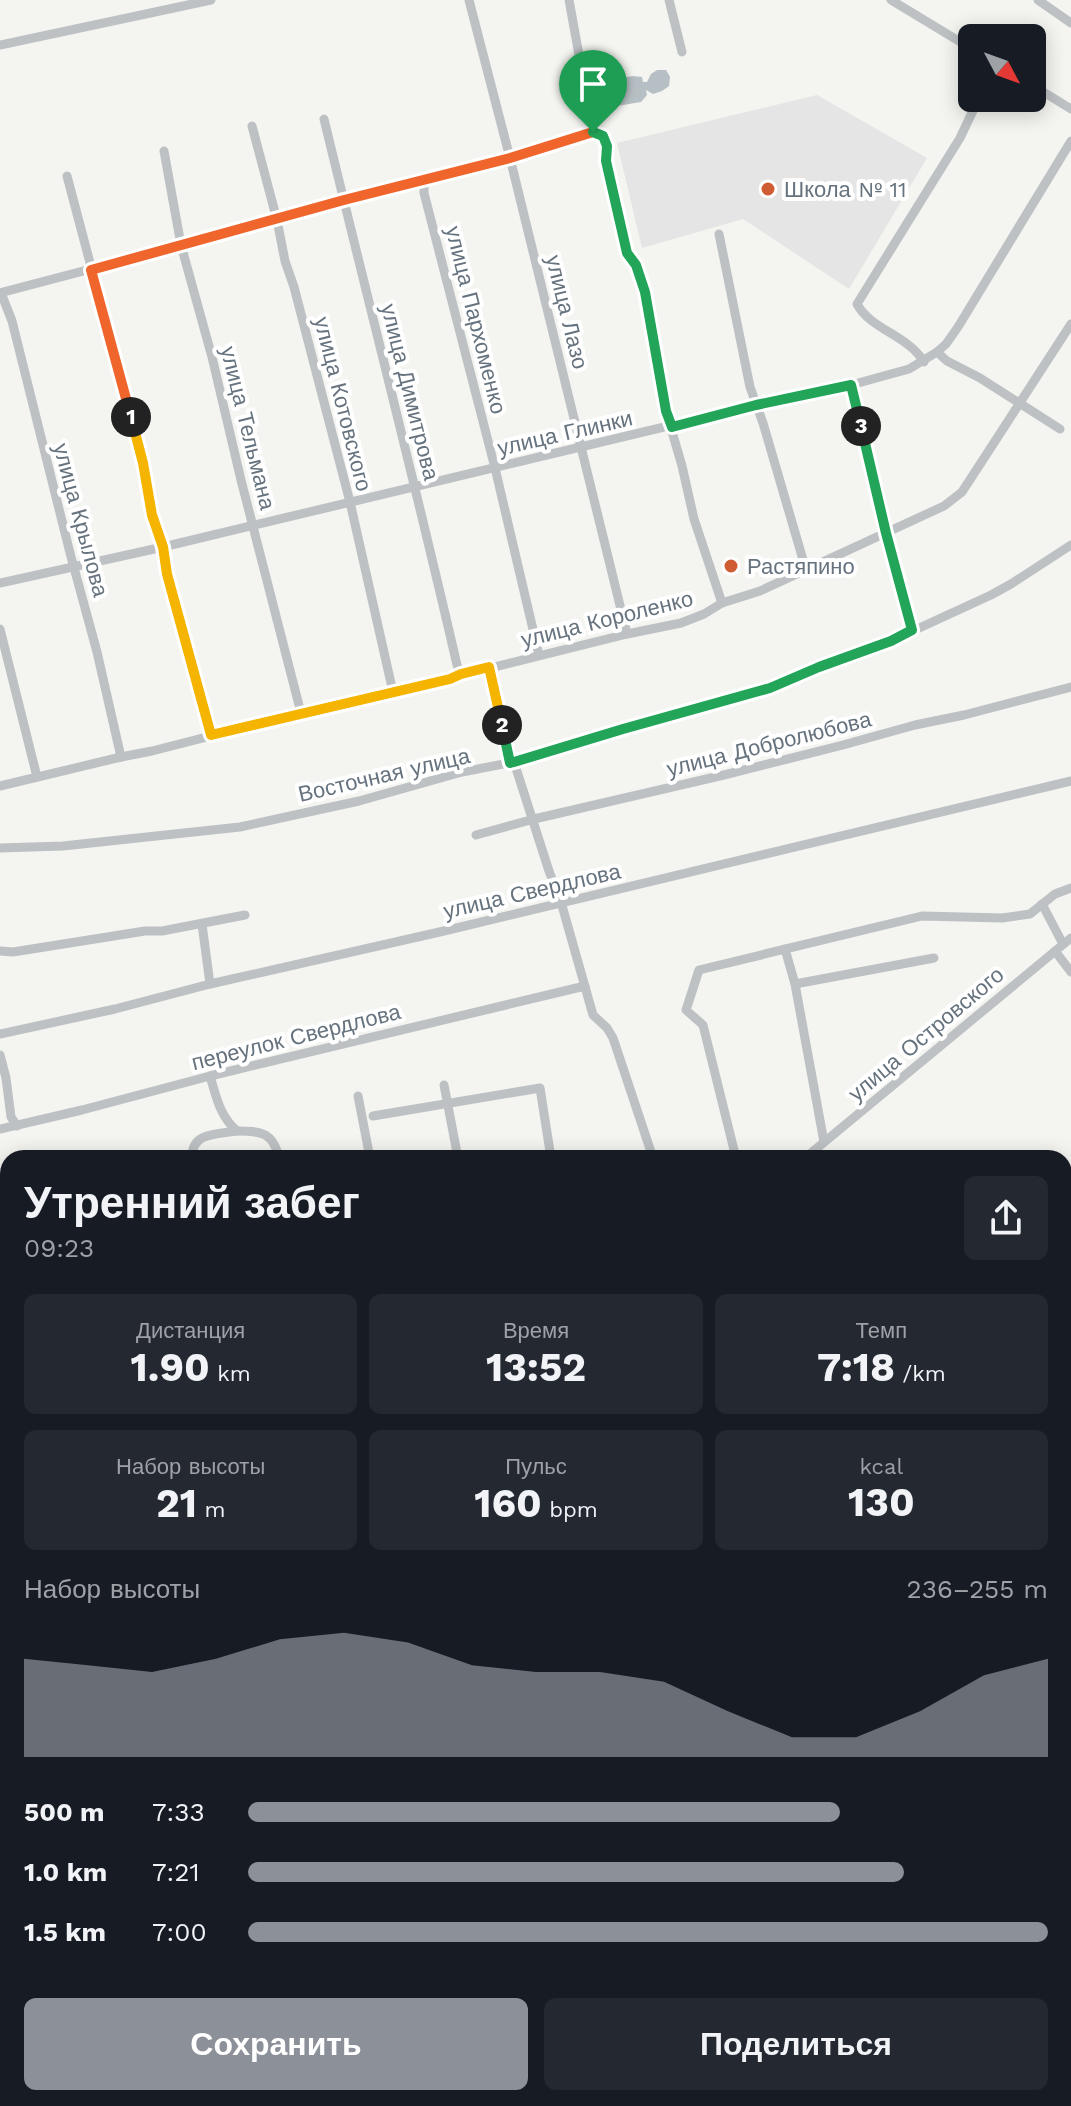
<!DOCTYPE html>
<html lang="ru">
<head>
<meta charset="utf-8">
<style>
  :root { --surface:#171b24; --page:#242831; --text:#f1f3f6; --muted:#9ea1a6; --accent:#8c9099 }
  body { margin:0; font-family:"Work Sans",sans-serif; background:var(--page); color:var(--text); height:100vh; display:flex; flex-direction:column; font-size:30px; white-space:nowrap }
  * { box-sizing:border-box; margin:0 }
  p { font-size:26px; color:var(--muted) }
  .icon { flex:none; width:44px; height:44px; fill:none; stroke:currentColor; stroke-width:2; stroke-linecap:round; stroke-linejoin:round }
  .map { position:relative; flex:1; overflow:hidden }
  .panel { position:absolute; left:0px; top:1150px; width:1072px; height:956px; display:flex; flex-direction:column; background:var(--surface); border-radius:24px 24px 0 0; box-shadow:0 4px 20px #0003 }
  .panel>* { flex:none }
  .needle { width:52px; rotate:131deg }
  .buttons { position:absolute; left:958px; top:24px; display:grid; gap:16px }
  .buttons a { display:grid; place-items:center; width:88px; height:88px; border-radius:12px; background:var(--surface); box-shadow:0 4px 20px #0003; font-size:40px }
  .pin { position:absolute; display:grid; place-items:center; width:68px; height:68px; color:#fff; margin:-82px -34px; border-radius:50% 50% 50% 0; rotate:-45deg; box-shadow:0 0 8px #0007 }
  .pin .icon { rotate:45deg }
  .km { position:absolute; width:40px; height:40px; margin:-20px; border-radius:50%; background:#222; color:#fff; font-size:22px; line-height:40px; text-align:center }
  .round { display:grid; place-items:center; flex:none; width:84px; height:84px; border-radius:12px; background:var(--page) }
  .summary { display:flex; align-items:center; justify-content:space-between; height:136px; padding:0 24px }
  h1 { font-size:44px; font-weight:700; line-height:60px }
  .metrics { display:grid; grid-template-columns:repeat(3,1fr); gap:12px; height:136px; padding:8px 24px }
  .metrics div { display:grid; align-content:center; border-radius:12px; background:var(--page); text-align:center }
  .metrics b { font-size:40px; font-weight:700 }
  .metrics small { font-size:22px; font-weight:400 }
  .metrics p { font-size:22px }
  .chart { height:224px; padding:16px 24px }
  .chart p { display:flex; justify-content:space-between }
  .chart svg { width:100%; height:144px; margin-top:8px; fill:var(--accent); opacity:.7 }
  .primary-button { display:flex; gap:16px; margin-top:auto; padding:16px 24px }
  .primary-button a { flex:1; height:92px; border-radius:12px; background:var(--accent); color:#fff; font-size:32px; font-weight:700; line-height:92px; text-align:center }
  .primary-button a+a { background:var(--page); color:var(--text) }
  ul { padding:0 24px; list-style:none; font-size:26px }
  li { display:grid; grid-template-columns:128px 96px 1fr; align-items:center; height:60px }
  li i { height:20px; border-radius:10px; background:var(--accent) }
  .map>svg:first-child { display:block }
  .built { fill:#e4e5e4 }
  .green { fill:#d5dad2 }
  .water { fill:#b6c0c4 }
  .lines { fill:none; stroke-linecap:round; stroke-linejoin:round }
  .minor { stroke:#bdc1c4; stroke-width:9 }
  .split-1-casing { stroke:#fff; stroke-width:16 }
  .split-2-casing { stroke:#fff; stroke-width:16 }
  .split-3-casing { stroke:#fff; stroke-width:16 }
  .split-4-casing { stroke:#fff; stroke-width:16 }
  .split-1 { stroke:#f0652b; stroke-width:10 }
  .split-2 { stroke:#f5b400; stroke-width:10 }
  .split-3 { stroke:#22a559; stroke-width:10 }
  .split-4 { stroke:#22a559; stroke-width:10 }
  .poi-dot { fill:#d05c34; stroke:#fff; stroke-width:3 }
  .labels { text-anchor:middle; dominant-baseline:central; stroke-width:8; stroke-linejoin:round; paint-order:stroke }
  .poi-label { font-size:22px; fill:#66737e; stroke:#fff; text-anchor:start }
  .street-label { font-size:22px; fill:#66737e; stroke:#fff }
</style>
</head>
<body>
<div class="map">
<svg width="1071" height="2106" viewBox="0 0 1071 2106">
  <rect width="100%" height="100%" fill="#f4f4f0"/>
  <path class="built" d="M817 95 927 158 849 289 743 219 642 248 617 143Z"/>
  <g class="green">
    <path d="M1071 1405V1779L1068 1782 1064 1779V1411Z"/>
    <path d="M1071 1999V2106H740L764 2098H1064V2000Z"/>
  </g>
  <path class="water" d="M657 70H666L670 77 669 86 662 91 653 94 646 90 647 95 641 102 617 106 605 104C609 84 622 73 642 77L643 82H647L651 74Z"/>
  <g class="lines">
    <g class="minor">
      <path d="M469 0 510 158 627 634"/>
      <path d="M569 0 593 132 603 136 607 146 606 161 627 253 636 265 645 292 666 411 682 466 694 519 722 603"/>
      <path d="M669 0 682 52"/>
      <path d="M891 0 972 49"/>
      <path d="M1038 0 1071 23"/>
      <path d="M0 45 211 0"/>
      <path d="M1032 85 1071 109"/>
      <path d="M324 119C368 301 415 482 457 665L461 674"/>
      <path d="M252 126 277 220 285 261 294 287 350 502 393 692"/>
      <path d="M164 151 181 245 212 357 241 480 301 713"/>
      <path d="M67 176 133 425 152 515 163 547 167 574 211 735"/>
      <path d="M424 180V193L495 468 539 655"/>
      <path d="M719 234 750 387 763 423 806 570"/>
      <path d="M0 293 277 220 344 200 510 158 593 132"/>
      <path d="M1 293 12 321 70 553 97 652 121 757"/>
      <path d="M937 352 947 361 980 378 1060 429"/>
      <path d="M924 362C908 335 871 330 857 304L960 138 979 98"/>
      <path d="M851 385 886 533 912 630"/>
      <path d="M0 583 163 547 756 405 851 385 909 369 937 352 946 344 958 327 1071 141"/>
      <path d="M0 629 37 777"/>
      <path d="M489 667 510 763"/>
      <path d="M514 762 549 871 561 902 593 1015 607 1028 613 1038 653 1158"/>
      <path d="M0 786 121 757 152 751 301 713 342 705 627 634 681 623 704 614 722 603 760 591 944 506 962 492 1071 324"/>
      <path d="M476 835 534 819 724 775 843 745 915 725 964 715 1071 687"/>
      <path d="M0 848 63 846 240 827 359 801 462 772 514 762 623 729 770 688 819 667 891 641 991 595 1011 584 1071 545"/>
      <path d="M1042 904 1063 944"/>
      <path d="M202 924 210 984"/>
      <path d="M785 949 795 984 824 1142"/>
      <path d="M0 951 13 952 145 931H162L245 915"/>
      <path d="M1055 951 1071 972"/>
      <path d="M795 984 934 958"/>
      <path d="M0 1034 115 1009 210 984 444 931 1071 781"/>
      <path d="M0 1055 6 1078 11 1117 17 1126"/>
      <path d="M444 1085 458 1158"/>
      <path d="M358 1096 370 1158"/>
      <path d="M373 1116 540 1088 551 1158"/>
      <path d="M0 1129 82 1110 210 1076 585 986"/>
      <path d="M237 1131C261 1131 273 1132 279 1158"/>
      <path d="M192 1158C191 1132 218 1134 237 1131 220 1117 216 1096 210 1076"/>
      <path d="M736 1158 703 1025 686 1010 699 970 922 916 1002 918 1030 914 1055 894 1071 888"/>
      <path d="M805 1158 1071 938"/>
      <path d="M1064 1243 1071 1238"/>
      <path d="M0 1390 8 1394"/>
      <path d="M0 1762 8 1780"/>
      <path d="M0 1831 8 1824"/>
      <path d="M0 1929 8 1927"/>
    </g>
  </g>
  <g class="lines">
    <defs>
      <path id="split-1" d="M131 417 91 270 344 200 510 158 593 132"/>
      <path id="split-2" d="M131 417 143 463 152 515 163 547 167 574 211 735 450 679 461 674 489 667 502 725"/>
      <path id="split-3" d="M502 725 510 763 514 762 623 729 770 688 819 667 891 641 912 630 886 533 861 426"/>
      <path id="split-4" d="M593 132 603 136 607 146 606 161 627 253 636 265 645 292 666 411 672 427 756 405 851 385 861 426"/>
    </defs>
    <use href="#split-1" class="split-1-casing"/>
    <use href="#split-2" class="split-2-casing"/>
    <use href="#split-3" class="split-3-casing"/>
    <use href="#split-4" class="split-4-casing"/>
    <use href="#split-1" class="split-1"/>
    <use href="#split-2" class="split-2"/>
    <use href="#split-3" class="split-3"/>
    <use href="#split-4" class="split-4"/>
  </g>
  <g class="poi-dot">
    <circle cx="768" cy="189" r="8"/>
    <circle cx="731" cy="566" r="8"/>
  </g>
  <g class="labels">
    <g class="poi-label">
      <text x="784" y="189">Школа № 11</text>
      <text x="747" y="566">Растяпино</text>
    </g>
    <g class="street-label">
      <text transform="translate(567 312) rotate(76)">улица Лазо</text>
      <text transform="translate(476 320) rotate(76)">улица Пархоменко</text>
      <text transform="translate(410 392) rotate(76)">улица Димитрова</text>
      <text transform="translate(343 404) rotate(76)">улица Котовского</text>
      <text transform="translate(248 428) rotate(76)">улица Тельмана</text>
      <text transform="translate(565 433) rotate(-13)">улица Глинки</text>
      <text transform="translate(81 520) rotate(75)">улица Крылова</text>
      <text transform="translate(607 619) rotate(-14)">улица Короленко</text>
      <text transform="translate(769 744) rotate(-14)">улица Добролюбова</text>
      <text transform="translate(384 775) rotate(-13)">Восточная улица</text>
      <text transform="translate(532 891) rotate(-13)">улица Свердлова</text>
      <text transform="translate(926 1034) rotate(-40)">улица Островского</text>
      <text transform="translate(296 1037) rotate(-14)">переулок Свердлова</text>
    </g>
  </g>
</svg>
<div class="buttons">
<a><svg class="needle" viewBox="-14 -14 28 28"><path d="M0-13l5 13h-10z" fill="#e53935"/><path d="M0 13l5-13h-10z" fill="#9ea1a6"/></svg></a>
</div>
<div class="pin" style="left:593px;top:132px;background:#1e9e55"><svg class="icon" aria-label="arrive" viewBox="0 0 24 24"><path d="M6 21V4h12l-3 4 3 4H6"/></svg></div>
<b class="km" style="left:131px;top:417px">1</b>
<b class="km" style="left:502px;top:725px">2</b>
<b class="km" style="left:861px;top:426px">3</b>
<section class="panel">
<div class="summary"><div><h1>Утренний забег</h1><p>09:23</p></div><a class="round"><svg class="icon" aria-label="share" viewBox="0 0 24 24"><path d="M12 15V3M7 8l5-5 5 5M5 13v7h14v-7"/></svg></a></div>
<div class="metrics">
<div><p>Дистанция</p><b>1.90<small> km</small></b></div>
<div><p>Время</p><b>13:52</b></div>
<div><p>Темп</p><b>7:18<small> /km</small></b></div>
</div>
<div class="metrics">
<div><p>Набор высоты</p><b>21<small> m</small></b></div>
<div><p>Пульс</p><b>160<small> bpm</small></b></div>
<div><p>kcal</p><b>130</b></div>
</div>
<div class="chart"><p><span>Набор высоты</span>236–255 m</p>
<svg viewBox="0 0 160 44" preserveAspectRatio="none"><path d="M0 44V14L10 16L20 18L30 14L40 8L50 6L60 9L70 16L80 18L90 18L100 21L110 30L120 38L130 38L140 30L150 19L160 14V44z"/></svg>
</div>
<ul>
<li><b>500 m</b>7:33<i style="width:74%"></i></li>
<li><b>1.0 km</b>7:21<i style="width:82%"></i></li>
<li><b>1.5 km</b>7:00<i style="width:100%"></i></li>
</ul>
<div class="primary-button"><a>Сохранить</a><a>Поделиться</a></div>
</section>
</div>
</body>
</html>
